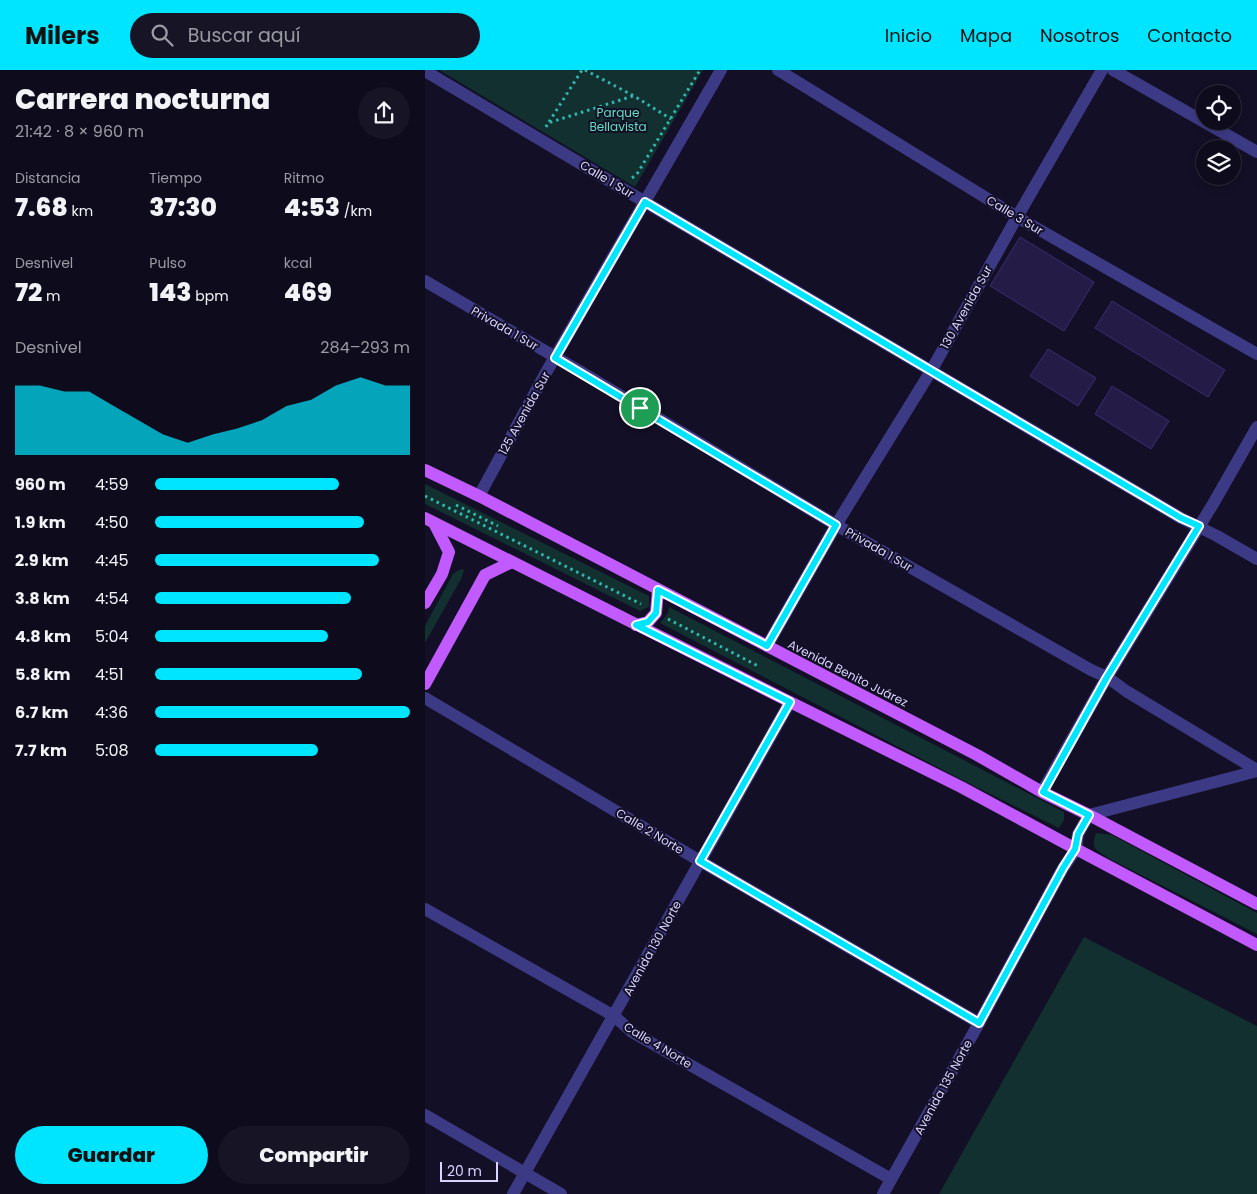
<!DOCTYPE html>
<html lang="es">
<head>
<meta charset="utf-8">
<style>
  :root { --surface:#0e0b1c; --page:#171425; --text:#f1f3f6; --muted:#9b9ba3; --line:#2e2b3b; --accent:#00e5ff }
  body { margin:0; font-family:Poppins,sans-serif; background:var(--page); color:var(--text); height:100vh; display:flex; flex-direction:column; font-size:19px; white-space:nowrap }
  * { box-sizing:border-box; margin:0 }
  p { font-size:16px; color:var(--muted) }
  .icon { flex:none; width:28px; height:28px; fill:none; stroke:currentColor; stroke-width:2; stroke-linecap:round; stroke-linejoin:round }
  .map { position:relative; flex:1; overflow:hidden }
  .panel { display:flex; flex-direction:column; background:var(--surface); width:425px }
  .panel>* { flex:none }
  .fabs { position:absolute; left:771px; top:15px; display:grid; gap:10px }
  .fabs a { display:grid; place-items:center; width:45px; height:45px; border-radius:50%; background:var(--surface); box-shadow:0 2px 8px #0003,0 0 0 1px var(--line); font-size:25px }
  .scale { position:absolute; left:15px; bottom:12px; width:58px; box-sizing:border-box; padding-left:5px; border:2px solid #d9d4ff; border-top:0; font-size:14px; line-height:18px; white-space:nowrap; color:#d9d4ff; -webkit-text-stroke:4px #130f26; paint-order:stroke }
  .pin { position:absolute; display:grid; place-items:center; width:42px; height:42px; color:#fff; margin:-21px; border:2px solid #fff; border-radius:50%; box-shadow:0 1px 5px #0007 }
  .round { display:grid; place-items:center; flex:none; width:52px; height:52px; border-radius:26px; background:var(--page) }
  .summary { display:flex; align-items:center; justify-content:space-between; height:85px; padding:0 15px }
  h1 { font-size:28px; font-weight:800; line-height:38px }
  .stats { display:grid; grid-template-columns:repeat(3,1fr); gap:8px; height:85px; padding:5px 15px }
  .stats div { display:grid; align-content:center }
  .stats b { font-size:25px; font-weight:800 }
  .stats small { font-size:14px; font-weight:400 }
  .stats p { font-size:14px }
  .chart { height:140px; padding:10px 15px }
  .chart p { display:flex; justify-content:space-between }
  .chart svg { width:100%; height:90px; margin-top:5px; fill:var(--accent); opacity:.7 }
  .button { display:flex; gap:10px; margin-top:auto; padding:10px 15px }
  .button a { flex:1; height:58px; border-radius:30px; background:var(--accent); color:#111; font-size:20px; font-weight:800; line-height:58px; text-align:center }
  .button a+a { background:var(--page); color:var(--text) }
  ul { padding:0 15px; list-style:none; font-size:16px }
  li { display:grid; grid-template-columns:80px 60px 1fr; align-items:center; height:38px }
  li i { height:12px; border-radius:6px; background:var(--accent) }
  header { display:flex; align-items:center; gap:30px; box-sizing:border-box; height:70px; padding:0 25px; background:var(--accent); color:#111 }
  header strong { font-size:24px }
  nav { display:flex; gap:28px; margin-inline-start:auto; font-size:18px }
  .search { width:350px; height:45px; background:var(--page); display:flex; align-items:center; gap:12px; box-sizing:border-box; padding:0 18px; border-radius:28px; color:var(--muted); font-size:19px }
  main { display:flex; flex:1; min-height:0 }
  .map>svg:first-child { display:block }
  .green { fill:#12302f }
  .building { fill:#241b47; stroke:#3b2d73 }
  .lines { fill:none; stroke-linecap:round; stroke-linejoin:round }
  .path { stroke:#2fb8b0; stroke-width:3; stroke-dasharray:2.5 4; stroke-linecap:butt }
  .minor { stroke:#3d3a85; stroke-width:12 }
  .major { stroke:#c25bff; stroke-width:12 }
  .route-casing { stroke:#fff; stroke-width:10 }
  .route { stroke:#00e5ff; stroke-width:6 }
  .labels { text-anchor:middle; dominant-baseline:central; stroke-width:4; stroke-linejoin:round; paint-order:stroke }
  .park-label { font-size:12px; fill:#5fe0c0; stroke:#130f26 }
  .street-label { font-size:12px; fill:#d9d4ff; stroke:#130f26 }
</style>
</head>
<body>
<header>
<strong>Milers</strong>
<div class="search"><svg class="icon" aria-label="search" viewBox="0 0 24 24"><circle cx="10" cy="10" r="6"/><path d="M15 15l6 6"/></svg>Buscar aquí</div>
<nav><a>Inicio</a><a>Mapa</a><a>Nosotros</a><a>Contacto</a></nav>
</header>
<main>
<section class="panel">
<div class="summary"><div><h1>Carrera nocturna</h1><p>21:42 · 8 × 960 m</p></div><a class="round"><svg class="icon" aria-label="share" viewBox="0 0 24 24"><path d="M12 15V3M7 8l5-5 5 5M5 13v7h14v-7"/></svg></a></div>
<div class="stats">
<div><p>Distancia</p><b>7.68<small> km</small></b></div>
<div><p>Tiempo</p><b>37:30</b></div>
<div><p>Ritmo</p><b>4:53<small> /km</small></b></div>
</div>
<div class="stats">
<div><p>Desnivel</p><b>72<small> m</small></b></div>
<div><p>Pulso</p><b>143<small> bpm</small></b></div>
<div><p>kcal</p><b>469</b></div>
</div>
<div class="chart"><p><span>Desnivel</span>284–293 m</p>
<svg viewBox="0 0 160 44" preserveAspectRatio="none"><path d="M0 44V10L10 10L20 13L30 13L40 20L50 27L60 34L70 38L80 34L90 31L100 27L110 20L120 17L130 10L140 6L150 10L160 10V44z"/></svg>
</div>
<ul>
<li><b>960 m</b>4:59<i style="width:72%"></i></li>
<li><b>1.9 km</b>4:50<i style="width:82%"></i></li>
<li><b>2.9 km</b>4:45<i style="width:88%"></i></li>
<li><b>3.8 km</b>4:54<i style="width:77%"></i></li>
<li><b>4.8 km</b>5:04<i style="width:68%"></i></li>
<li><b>5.8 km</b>4:51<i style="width:81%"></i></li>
<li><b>6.7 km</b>4:36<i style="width:100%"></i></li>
<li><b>7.7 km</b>5:08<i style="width:64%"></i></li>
</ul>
<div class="button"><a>Guardar</a><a>Compartir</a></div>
</section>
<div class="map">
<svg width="832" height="1124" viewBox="0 0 832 1124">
  <rect width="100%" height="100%" fill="#130f26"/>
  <g class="green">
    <path d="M14 0H278L210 117Z"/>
    <path d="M0 414 224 526V537L215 541 0 434Z"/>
    <path d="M36 499 39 500 36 509 0 573V556L28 504Z"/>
    <path d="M244 537 639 742V750L634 758 539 711 235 553 243 543Z"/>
    <path d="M671 763 687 765 832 843V864L685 789C672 780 665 780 671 763Z"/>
    <path d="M659 867 832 956V1124H514Z"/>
  </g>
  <g class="building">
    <path d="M595 167 669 212 639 261 565 216Z"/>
    <path d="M687 231 800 300 783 327 670 258Z"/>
    <path d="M623 279 671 308 653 336 605 306Z"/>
    <path d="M687 316 744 351 726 379 670 344Z"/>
  </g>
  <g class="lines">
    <g class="path">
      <path d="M160 0 209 26 246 49"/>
      <path d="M124 52 157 0"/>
      <path d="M121 57 123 53 208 26"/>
      <path d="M207 108 212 104 275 0"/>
      <path d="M0 426 216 534"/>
      <path d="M31 435 73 456"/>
      <path d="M243 549 335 597"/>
    </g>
    <g class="minor">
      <path d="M353 0 592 147 832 284"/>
      <path d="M688 0 832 82"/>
      <path d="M0 1 220 132 756 448 792 466 832 489"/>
      <path d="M0 211 156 302 411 455 666 600 682 607 701 621 832 700"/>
      <path d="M54 426 119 306 296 0"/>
      <path d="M342 576 411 455 506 301 592 147 677 0"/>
      <path d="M0 628 275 791 554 953"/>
      <path d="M617 722 682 607 788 434 832 357"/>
      <path d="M0 839 189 946 207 962 466 1109"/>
      <path d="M0 1045 136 1124"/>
      <path d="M88 1124 365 632"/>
      <path d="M458 1124 554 953 638 798 651 779 653 764 664 745 832 701"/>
    </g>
    <g class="major">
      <path d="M0 400 54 426 552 685 617 722 664 745 832 834"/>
      <path d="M0 448 365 632 536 717 651 779 832 875"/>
      <path d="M0 533 17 504 24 482 9 453"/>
      <path d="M211 555 223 552 231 543 233 520"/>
      <path d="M0 614 60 505 87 492"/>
    </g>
  </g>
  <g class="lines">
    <defs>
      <path id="route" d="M220 132 756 448 774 456 682 607 618 722 664 745 653 764 650 779 638 798 554 953 275 791 365 632 211 555 223 552 231 543 233 520 342 576 411 455 130 288Z"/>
    </defs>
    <use href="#route" class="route-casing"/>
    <use href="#route" class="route"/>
  </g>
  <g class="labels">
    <g class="park-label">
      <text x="193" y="42">Parque<tspan x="193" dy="14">Bellavista</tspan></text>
    </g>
    <g class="street-label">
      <text transform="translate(182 109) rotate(31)">Calle 1 Sur</text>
      <text transform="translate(590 145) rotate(31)">Calle 3 Sur</text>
      <text transform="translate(541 237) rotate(-61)">130 Avenida Sur</text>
      <text transform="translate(80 258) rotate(30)">Privada 1 Sur</text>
      <text transform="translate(99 343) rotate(-61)">125 Avenida Sur</text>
      <text transform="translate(454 479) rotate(30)">Privada 1 Sur</text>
      <text transform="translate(423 603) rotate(27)">Avenida Benito Juárez</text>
      <text transform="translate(225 761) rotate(31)">Calle 2 Norte</text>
      <text transform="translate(227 878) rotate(-61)">Avenida 130 Norte</text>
      <text transform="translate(233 975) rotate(31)">Calle 4 Norte</text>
      <text transform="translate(518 1017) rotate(-61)">Avenida 135 Norte</text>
    </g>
  </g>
</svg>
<div class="fabs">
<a><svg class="icon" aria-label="locate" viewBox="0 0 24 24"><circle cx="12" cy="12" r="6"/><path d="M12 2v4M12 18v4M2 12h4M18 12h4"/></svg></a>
<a><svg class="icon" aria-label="layers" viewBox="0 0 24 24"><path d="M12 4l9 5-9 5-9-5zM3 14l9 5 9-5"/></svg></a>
</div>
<div class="scale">20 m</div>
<div class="pin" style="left:215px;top:338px;background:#1e9e55"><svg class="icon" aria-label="arrive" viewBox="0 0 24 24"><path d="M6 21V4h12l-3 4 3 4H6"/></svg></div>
</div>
</main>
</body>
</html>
